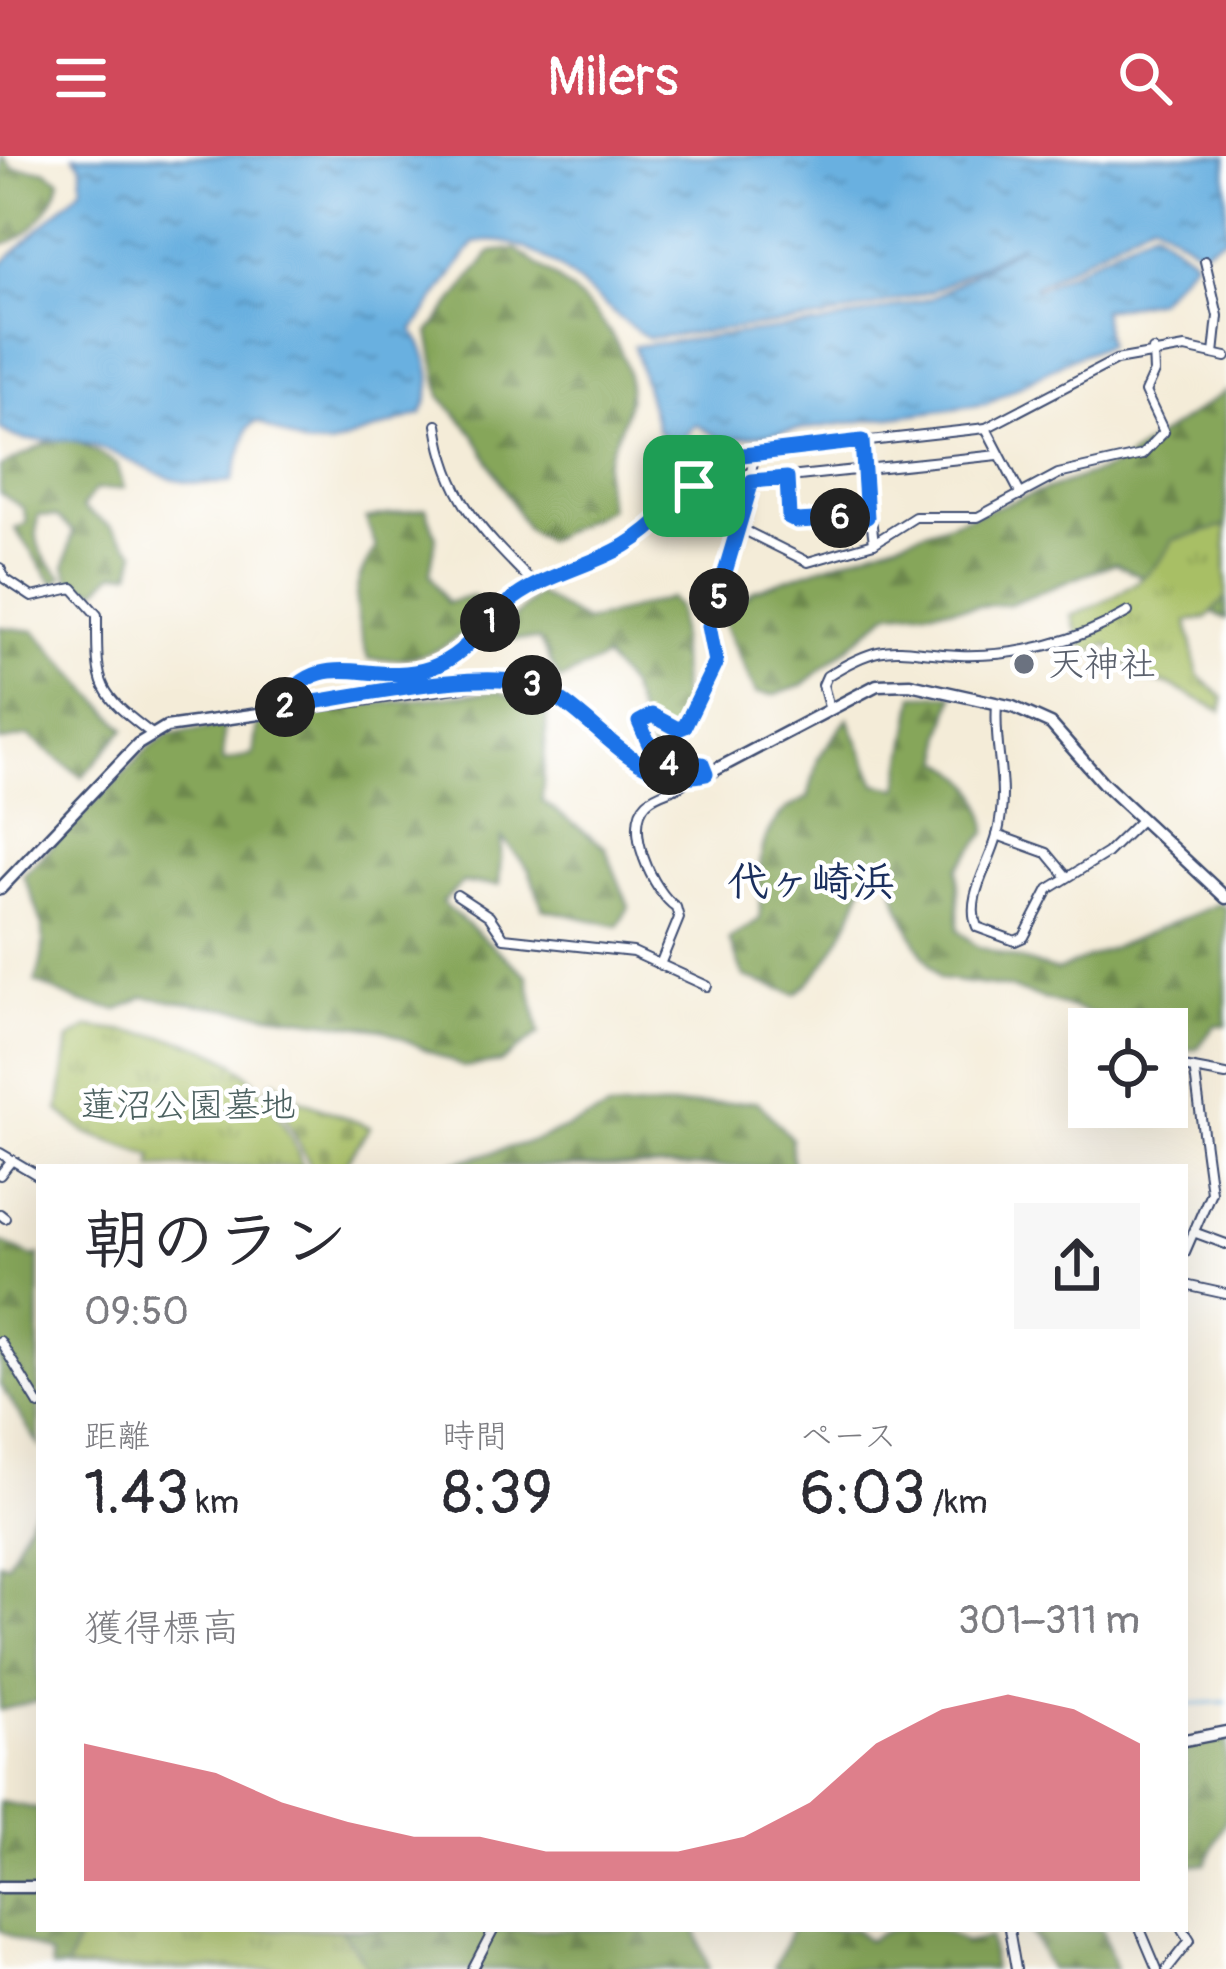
<!DOCTYPE html>
<html lang="ja">
<head>
<meta charset="utf-8">
<style>
  :root { --surface:#fff; --page:#f7f7f7; --text:#2b2b33; --muted:#7c7c81; --accent:#d1495b }
  body { margin:0; font-family:Pangolin,"Klee One",sans-serif; background:var(--page); color:var(--text); height:100vh; display:flex; flex-direction:column; font-size:45px; white-space:nowrap }
  * { box-sizing:border-box; margin:0 }
  p { font-size:39px; color:var(--muted) }
  .icon { flex:none; width:66px; height:66px; fill:none; stroke:currentColor; stroke-width:2; stroke-linecap:round; stroke-linejoin:round }
  .map { position:relative; flex:1; overflow:hidden }
  .side { position:absolute; left:36px; top:1008px; width:1152px; height:768px; display:flex; flex-direction:column; background:var(--surface); border-radius:0px; box-shadow:0 12px 48px #0002 }
  .side>* { flex:none }
  .buttons { position:absolute; left:1068px; top:852px; display:grid; gap:24px }
  .buttons a { display:grid; place-items:center; width:120px; height:120px; border-radius:0px; background:var(--surface); box-shadow:0 12px 48px #0002; font-size:60px }
  .pin { position:absolute; display:grid; place-items:center; width:102px; height:102px; color:#fff; margin:-51px; border-radius:24px; box-shadow:0 6px 18px #0006 }
  .km { position:absolute; width:60px; height:60px; margin:-30px; border-radius:50%; background:#222; color:#fff; font-size:33px; line-height:60px; text-align:center }
  .round { display:grid; place-items:center; flex:none; width:126px; height:126px; border-radius:0px; background:var(--page) }
  .head { display:flex; align-items:center; justify-content:space-between; height:204px; padding:0 48px }
  h1 { font-size:66px; font-weight:600; line-height:90px }
  .figures { display:grid; grid-template-columns:repeat(3,1fr); gap:18px; height:204px; padding:12px 48px }
  .figures div { display:grid; align-content:center }
  .figures b { font-size:60px; font-weight:600 }
  .figures small { font-size:33px; font-weight:400 }
  .figures p { font-size:33px }
  .chart { height:336px; padding:24px 48px }
  .chart p { display:flex; justify-content:space-between }
  .chart svg { width:100%; height:216px; margin-top:12px; fill:var(--accent); opacity:.7 }
  header { display:flex; justify-content:space-between; align-items:center; height:156px; padding:0 48px; background:var(--accent); color:#fff; font-size:54px; font-weight:600 }
  .map>svg:first-child { display:block }
  .forest { fill:url(#forest-firs); stroke:#506a5c; stroke-width:3 }
  .cemetery { fill:url(#cemetery-stones); stroke:#627762; stroke-width:3 }
  .park { fill:url(#park-tufts); stroke:#627762; stroke-width:3 }
  .water { fill:url(#water-ripples); stroke:#42709f; stroke-width:3 }
  .lines { fill:none; stroke-linecap:round; stroke-linejoin:round }
  .stream { stroke:#69b0e0; stroke-width:3 }
  .street-casing { stroke:#3c4b70; stroke-width:12 }
  .secondary-casing { stroke:#3c4b70; stroke-width:15 }
  .primary-casing { stroke:#3c4b70; stroke-width:15 }
  .street { stroke:#fff; stroke-width:8 }
  .secondary { stroke:#fff; stroke-width:10 }
  .primary { stroke:#fff; stroke-width:10 }
  .route-casing { stroke:#fff; stroke-width:24 }
  .route { stroke:#1a73e8; stroke-width:15 }
  .worship-dot { fill:#6b7280; stroke:#fff; stroke-width:4.5 }
  .labels { text-anchor:middle; dominant-baseline:central; stroke-width:9; stroke-linejoin:round; paint-order:stroke }
  .worship-label { font-size:36px; fill:#5b616d; stroke:#fff; text-anchor:start }
  .park-label { font-size:36px; fill:#4c6160; stroke:#fff }
  .quarter-label { font-size:42px; font-weight:bold; fill:#1b2f5e; stroke:#fff }
</style>
</head>
<body>
<header><svg class="icon" aria-label="menu" viewBox="0 0 24 24"><path d="M4 6h16M4 12h16M4 18h16"/></svg>Milers<svg class="icon" aria-label="search" viewBox="0 0 24 24"><circle cx="10" cy="10" r="6"/><path d="M15 15l6 6"/></svg></header>
<div class="map">
<svg width="1226" height="1813" viewBox="0 0 1226 1813">
  <defs>
    <pattern id="forest-firs" width="22" height="20" patternUnits="userSpaceOnUse" patternTransform="scale(3)"><rect width="22" height="20" fill="#86a65a"/><path d="M5 1l3.5 6h-7zM16 11l3.5 6h-7z" fill="#6d884e"/></pattern>
    <pattern id="cemetery-stones" width="16" height="16" patternUnits="userSpaceOnUse" patternTransform="scale(3)"><rect width="16" height="16" fill="#a8bf65"/><path d="M2 7V4a2 2 0 0 1 4 0v3zM10 15v-3a2 2 0 0 1 4 0v3z" fill="#889c56"/></pattern>
    <pattern id="park-tufts" width="24" height="20" patternUnits="userSpaceOnUse" patternTransform="scale(3)"><rect width="24" height="20" fill="#a8bf65"/><path d="M3 7l-1-3M5 7V3M7 7l1-3M15 17l-1-3M17 17v-4M19 17l1-3" fill="none" stroke="#889c56"/></pattern>
    <pattern id="water-ripples" width="26" height="14" patternUnits="userSpaceOnUse" patternTransform="scale(3)"><rect width="26" height="14" fill="#69b0e0"/><path d="M2 4q2-2 4 0t4 0M15 11q2-2 4 0t4 0" fill="none" stroke="#5690b9"/></pattern>
  </defs>
  <rect width="100%" height="100%" fill="#fff"/>
  <filter id="ink" filterUnits="userSpaceOnUse"><feTurbulence type="fractalNoise" baseFrequency=".00833" numOctaves="2"/><feDisplacementMap in="SourceGraphic" scale="24" xChannelSelector="R" yChannelSelector="G"/><feConvolveMatrix kernelMatrix="1 2 1 2 8 2 1 2 1" color-interpolation-filters="sRGB"/></filter>
  <filter id="wash" filterUnits="userSpaceOnUse"><feTurbulence type="fractalNoise" baseFrequency=".004" numOctaves="4" result="noise"/><feDisplacementMap in="SourceGraphic" scale="48" xChannelSelector="R" yChannelSelector="G"/><feGaussianBlur stdDeviation="2.7" result="paint"/><feColorMatrix in="noise" values="0 0 0 0 0 0 0 0 0 0 0 0 0 0 0 0 0 1.4 0 .05"/><feComposite in="paint" operator="in"/></filter>
  <g filter="url(#wash)">
    <rect width="100%" height="100%" fill="#f4ecd8"/>
    <g class="forest">
      <path d="M2 0 14 12 44 14 60 24C55 49 28 86 0 88Z"/>
      <path d="M515 93C565 126 646 184 626 254 612 302 597 296 609 352L546 385 527 374 474 278 441 241 429 177 491 96Z"/>
      <path d="M1226 235V463L1115 407 1010 448 890 456 803 529 775 539 756 537 721 462 754 434 1115 310Z"/>
      <path d="M65 278 117 308 124 332 95 334 82 352 110 370 136 396 131 416 114 417 97 434 71 427 65 411 73 375 57 361 38 359C33 389 41 401 63 421L53 427 15 373 27 367 23 352 0 337V311Z"/>
      <path d="M426 352 436 381 430 418 447 447 473 440 488 455C447 493 425 507 368 503 355 456 346 433 376 392L366 363Z"/>
      <path d="M538 438 586 466 670 442 678 452 683 571 652 596 629 531 605 502 560 524 539 484 494 482Z"/>
      <path d="M0 471 35 475 125 573 82 621 29 580 0 586Z"/>
      <path d="M498 535 547 557 542 645 605 691 629 751 618 770 543 753 529 714 502 682 499 729 462 727 442 747 528 820 539 877 501 906 463 911 382 873 143 841 119 854 82 847 35 826C52 784 41 759 23 719L148 593 169 578 224 570 223 606 253 599 258 560Z"/>
      <path d="M915 539H954L943 577V605C973 622 985 640 987 676L958 712V773L976 790 1057 815 1220 747 1226 753V869H1215L1197 893 1167 895V873H1121L1111 864 1009 832 940 823C916 791 899 758 891 719L869 709C857 754 833 808 796 838L744 821 729 783 760 763C760 712 752 664 808 642L818 602 848 562 876 628 899 632Z"/>
      <path d="M757 945 791 982 793 1011H439L540 983 608 954Z"/>
      <path d="M0 1085 33 1101 39 1099V1289L0 1229Z"/>
      <path d="M39 1344V1545L0 1554V1406L7 1408Z"/>
      <path d="M1219 1581 1226 1582V1662L1206 1708 1185 1710V1590Z"/>
      <path d="M0 1646 39 1653V1773H74L77 1791 94 1773H696L710 1813H51L49 1799 0 1774Z"/>
      <path d="M792 1773H855L869 1785C895 1765 940 1767 965 1786L991 1781 993 1813H773Z"/>
      <path d="M1030 1773H1103L1116 1813H1051Z"/>
    </g>
    <path class="cemetery" d="M275 925 298 943 370 971 344 1009 311 1011 269 929Z"/>
    <g class="park">
      <path d="M1226 370V441L1206 463 1187 465 1198 519 1223 542 1222 555 1167 528 1142 524 1108 488 1086 499 1071 460C1109 446 1156 421 1173 384Z"/>
      <path d="M89 871C166 882 229 878 273 951 285 971 297 988 302 1011H152L153 1000 86 977 59 955 69 884Z"/>
      <path d="M81 1773H341L369 1813H66Z"/>
    </g>
    <path class="water" d="M74 0H1226V81L1200 95 1152 64 1034 131 1036 134 1153 72 1195 103 1157 144 1102 154 1107 189 1067 204 986 248 723 284 695 268 679 287 658 276 634 190 823 168 932 142 1022 88 930 136 822 163 649 182C593 151 544 72 474 87L413 175C431 202 437 228 421 258L330 290 304 289 256 265 248 272 232 325C163 338 141 300 80 286 49 278 28 294 0 272V110L82 32 81 9Z"/>
    <g class="lines">
      <path class="stream" d="M1185 1548 1226 1546"/>
    </g>
  </g>
  <g filter="url(#ink)">
    <g class="lines">
      <defs>
        <g id="street">
          <path d="M1205 105 1218 160 1214 198"/>
          <path d="M437 269C448 346 486 379 538 432"/>
          <path d="M986 272 1021 339"/>
          <path d="M862 285 874 387"/>
          <path d="M755 296 740 372 808 406 874 387 915 361H978L1058 318 1142 299 1164 276 1145 236 1154 216 1153 194"/>
          <path d="M787 322 789 361 797 365 867 361"/>
          <path d="M751 325 998 299"/>
          <path d="M682 346 692 361 740 372 709 470 716 506 685 570 678 573 648 559 639 570 656 604 683 611 702 608 706 617"/>
          <path d="M0 412 5 423 32 441 73 432 97 459C97 531 95 535 152 578"/>
          <path d="M997 548C993 596 1010 627 997 680 989 710 965 742 977 771L1015 785 1024 781 1049 733 1107 697 1141 664"/>
          <path d="M281 551C316 486 372 531 430 512 466 500 480 471 507 448 534 423 582 412 615 395 658 373 684 335 717 302L986 272 1116 204 1185 192 1226 201"/>
          <path d="M829 551 823 529 827 520C888 482 894 496 959 499 1018 501 1079 485 1128 456"/>
          <path d="M997 679 1047 697 1067 721"/>
          <path d="M457 739 489 760 504 782 633 796 707 830"/>
          <path d="M661 806 679 762 676 751C654 737 622 670 647 646 659 634 679 635 689 622"/>
          <path d="M1167 908 1226 919"/>
          <path d="M0 997 39 1020"/>
          <path d="M0 1019 12 1004"/>
          <path d="M0 1058 5 1062"/>
          <path d="M1196 1077 1226 1088"/>
          <path d="M1185 1096 1211 1036 1195 917"/>
          <path d="M1185 1129 1226 1138"/>
          <path d="M0 1185 39 1249"/>
          <path d="M1009 1773 1016 1813"/>
          <path d="M1140 1773 1157 1813"/>
          <path d="M473 1813 494 1773"/>
          <path d="M1167 1813 1190 1784 1183 1773"/>
        </g>
        <g id="secondary">
          <path d="M1185 1584 1226 1576"/>
          <path d="M0 1731H39"/>
        </g>
        <path id="primary" d="M0 733 138 588 166 571 503 524 555 540 637 606 679 624 713 615 877 529 910 528 1013 551 1051 568 1103 627 1226 742"/>
      </defs>
      <use href="#street" class="street-casing"/>
      <use href="#secondary" class="secondary-casing"/>
      <use href="#primary" class="primary-casing"/>
      <use href="#street" class="street"/>
      <use href="#secondary" class="secondary"/>
      <use href="#primary" class="primary"/>
    </g>
  </g>
  <g class="lines" filter="url(#ink)">
    <defs>
      <path id="route" d="M862 285 867 361 797 365 789 361 787 322 752 325 709 470 716 506 685 570 678 573 652 559 639 566 656 604 702 608 706 618C632 637 595 551 531 529 480 511 340 544 281 551 317 486 372 532 430 512 466 500 480 471 507 448 535 423 582 412 615 395 658 374 685 335 717 302Z"/>
    </defs>
    <use href="#route" class="route-casing"/>
    <use href="#route" class="route"/>
  </g>
  <circle class="worship-dot" cx="1024" cy="508" r="12"/>
  <g class="labels">
    <g class="worship-label">
      <text x="1048" y="508">天神社</text>
    </g>
    <g class="park-label">
      <text x="188" y="949">蓮沼公園墓地</text>
    </g>
    <g class="quarter-label">
      <text x="811" y="727">代ヶ崎浜</text>
    </g>
  </g>
</svg>
<div class="buttons">
<a><svg class="icon" aria-label="locate" viewBox="0 0 24 24"><circle cx="12" cy="12" r="6"/><path d="M12 2v4M12 18v4M2 12h4M18 12h4"/></svg></a>
</div>
<div class="pin" style="left:694px;top:330px;background:#1e9e55"><svg class="icon" aria-label="arrive" viewBox="0 0 24 24"><path d="M6 21V4h12l-3 4 3 4H6"/></svg></div>
<b class="km" style="left:490px;top:466px">1</b>
<b class="km" style="left:285px;top:551px">2</b>
<b class="km" style="left:532px;top:529px">3</b>
<b class="km" style="left:669px;top:609px">4</b>
<b class="km" style="left:719px;top:442px">5</b>
<b class="km" style="left:840px;top:362px">6</b>
<section class="side">
<div class="head"><div><h1>朝のラン</h1><p>09:50</p></div><a class="round"><svg class="icon" aria-label="share" viewBox="0 0 24 24"><path d="M12 15V3M7 8l5-5 5 5M5 13v7h14v-7"/></svg></a></div>
<div class="figures">
<div><p>距離</p><b>1.43<small> km</small></b></div>
<div><p>時間</p><b>8:39</b></div>
<div><p>ペース</p><b>6:03<small> /km</small></b></div>
</div>
<div class="chart"><p><span>獲得標高</span>301–311 m</p>
<svg viewBox="0 0 160 44" preserveAspectRatio="none"><path d="M0 44V16L10 19L20 22L30 28L40 32L50 35L60 35L70 38L80 38L90 38L100 35L110 28L120 16L130 9L140 6L150 9L160 16V44z"/></svg>
</div>
</section>
</div>
</body>
</html>
